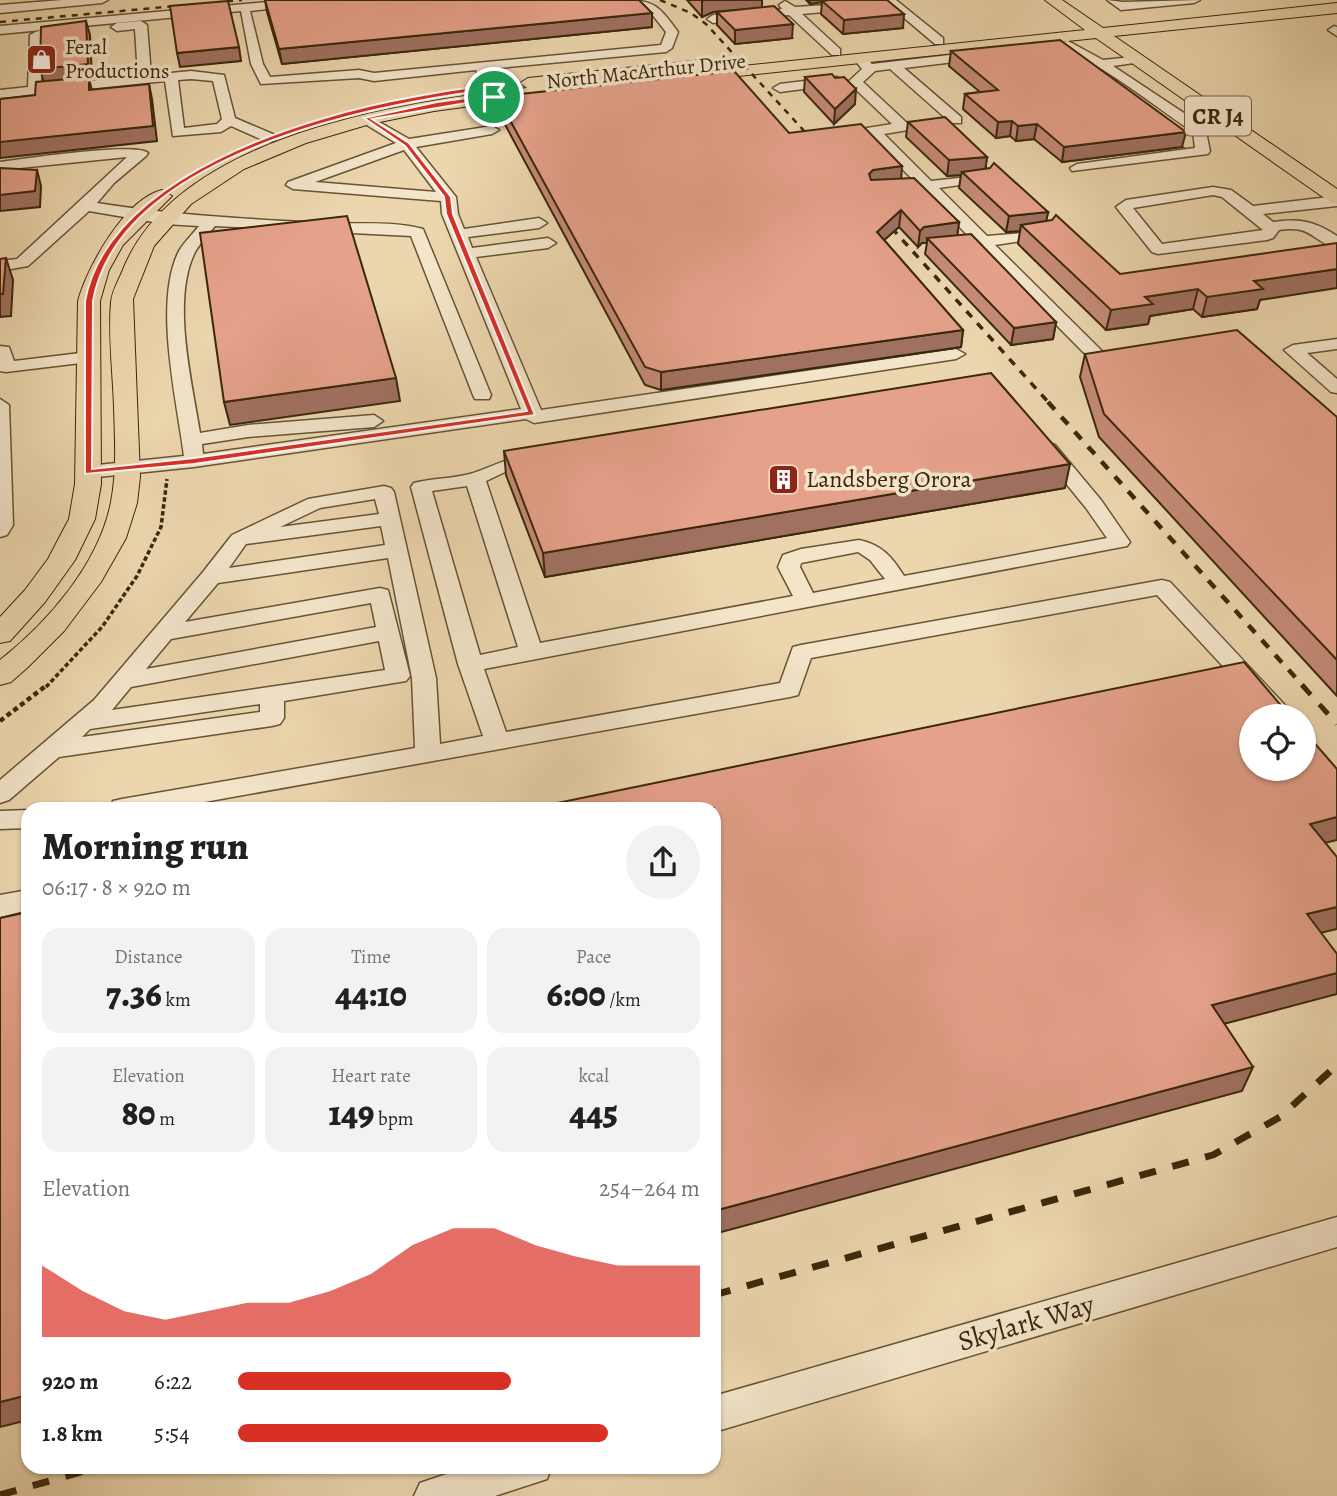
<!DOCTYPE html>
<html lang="en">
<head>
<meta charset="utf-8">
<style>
  :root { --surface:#fff; --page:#f2f2f2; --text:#202124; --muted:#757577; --accent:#d93025 }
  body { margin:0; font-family:Alegreya,serif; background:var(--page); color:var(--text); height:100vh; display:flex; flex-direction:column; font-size:26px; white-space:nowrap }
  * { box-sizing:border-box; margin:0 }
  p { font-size:23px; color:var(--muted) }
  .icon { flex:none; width:38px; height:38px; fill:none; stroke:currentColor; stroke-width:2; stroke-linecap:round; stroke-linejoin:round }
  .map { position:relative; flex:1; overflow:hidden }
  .drawer { position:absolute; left:21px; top:802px; width:700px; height:672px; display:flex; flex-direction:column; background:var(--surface); border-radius:21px; box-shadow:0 2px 5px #0004 }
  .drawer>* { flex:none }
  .fabs { position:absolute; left:1239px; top:704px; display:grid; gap:14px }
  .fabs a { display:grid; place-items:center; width:77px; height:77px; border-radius:50%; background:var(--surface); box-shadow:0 2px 5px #0004; font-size:35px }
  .pin { position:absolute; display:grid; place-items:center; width:60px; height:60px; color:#fff; margin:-30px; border:4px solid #fff; border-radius:50%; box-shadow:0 2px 7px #0007 }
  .round { display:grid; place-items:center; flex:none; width:74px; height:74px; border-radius:37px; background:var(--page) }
  .overview { display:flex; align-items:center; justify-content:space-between; height:119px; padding:0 21px }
  h1 { font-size:38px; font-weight:800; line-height:52px }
  .figures { display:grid; grid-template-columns:repeat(3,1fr); gap:10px; height:119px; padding:7px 21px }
  .figures div { display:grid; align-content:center; border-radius:18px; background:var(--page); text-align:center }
  .figures b { font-size:35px; font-weight:800 }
  .figures small { font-size:19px; font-weight:400 }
  .figures p { font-size:19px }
  .chart { height:196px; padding:14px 21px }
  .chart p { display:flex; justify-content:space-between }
  .chart svg { width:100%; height:126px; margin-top:7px; fill:var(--accent); opacity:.7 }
  ul { padding:0 21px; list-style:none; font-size:23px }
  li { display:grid; grid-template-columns:112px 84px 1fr; align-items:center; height:52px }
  li i { height:18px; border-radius:9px; background:var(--accent) }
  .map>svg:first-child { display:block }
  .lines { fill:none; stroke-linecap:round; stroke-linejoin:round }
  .minor-casing { stroke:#665434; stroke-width:3 }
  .major-casing { stroke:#3a280b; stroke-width:2 }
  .path-far1 { stroke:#3a280b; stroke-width:3.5; stroke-dasharray:4.5 2.5; stroke-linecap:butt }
  .path { stroke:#3a280b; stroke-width:4.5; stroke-dasharray:5 3.5; stroke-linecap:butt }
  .minor { fill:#f3e4ca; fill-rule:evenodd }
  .major { fill:#ecd6ae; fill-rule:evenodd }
  .rail-far4 { stroke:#3a280b; stroke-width:2.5; stroke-dasharray:6 6; stroke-linecap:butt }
  .rail-far3 { stroke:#3a280b; stroke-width:3.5; stroke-dasharray:8 8; stroke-linecap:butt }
  .rail-far2 { stroke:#3a280b; stroke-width:4.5; stroke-dasharray:10 10; stroke-linecap:butt }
  .rail-far1 { stroke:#3a280b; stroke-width:5; stroke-dasharray:13 13; stroke-linecap:butt }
  .rail { stroke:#3a280b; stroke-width:7; stroke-dasharray:17 17; stroke-linecap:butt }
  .wall { fill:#c58a77; stroke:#3a280b; stroke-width:2 }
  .shaded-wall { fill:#a07161; stroke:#3a280b; stroke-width:2 }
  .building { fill:#e5a18a; stroke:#3a280b; stroke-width:2 }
  .route { fill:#d93025; stroke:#fff; stroke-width:2; fill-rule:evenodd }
  .labels { text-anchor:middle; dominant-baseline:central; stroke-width:7; stroke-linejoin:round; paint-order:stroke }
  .far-poi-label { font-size:21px; fill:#3a280b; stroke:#f3e4ca; text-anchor:start }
  .far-street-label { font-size:21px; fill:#3a280b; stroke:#f3e4ca }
  .shield { fill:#f3e4ca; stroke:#726044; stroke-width:2 }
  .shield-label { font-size:23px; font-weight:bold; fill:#3a280b }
  .poi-label { font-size:24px; fill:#3a280b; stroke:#f3e4ca; text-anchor:start }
  .near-street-label { font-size:28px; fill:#3a280b; stroke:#f3e4ca }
</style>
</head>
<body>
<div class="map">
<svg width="1337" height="1496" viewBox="0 0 1337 1496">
  <rect width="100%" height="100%" fill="#ecd6ae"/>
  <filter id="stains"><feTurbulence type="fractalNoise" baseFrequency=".00286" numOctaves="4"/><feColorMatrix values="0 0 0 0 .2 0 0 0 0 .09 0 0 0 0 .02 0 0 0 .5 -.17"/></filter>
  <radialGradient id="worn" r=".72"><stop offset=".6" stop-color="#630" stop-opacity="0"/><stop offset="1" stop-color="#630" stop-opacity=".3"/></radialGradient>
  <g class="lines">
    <defs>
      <g id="minor">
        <path d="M62 0H108L102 3 0 13V5Z"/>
        <path d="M289 0H333L327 3 250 11 263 64 270 77 359 70 374 73 661 45 666 32 648 9 626 0C656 0 661 9 678 32L672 48 666 52 488 69 501 97 494 101 487 97 476 70 374 81 359 78 261 84 251 64 241 11 0 34V26Z"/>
        <path d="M883 0H896L943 38V44H935Z"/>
        <path d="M1107 0 1123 2 1200 0 1194 3 1121 10Z"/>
        <path d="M785 1 795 7 859 3V7L855 9 802 14 840 49V55H832L789 15 713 23 707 19 713 15 782 9 779 5Z"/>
        <path d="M141 21 147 25 151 75 191 71 224 75 235 118 275 135V141H265L231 126 221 132 173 136 165 81 0 98V90L28 87 30 35C38 29 57 27 65 33L59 37 42 38 41 86 138 76 135 29 117 31 111 27 117 23ZM191 79 213 81 222 119 217 124 184 128 178 80Z"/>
        <path d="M1334 26 1337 27V36L1328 30Z"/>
        <path d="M1068 41 1103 60 1141 56V62L1113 66 1205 127 1210 151 1208 154 1072 171 1070 168 1077 164 1195 148 1193 132C1153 105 1113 72 1069 51 1057 45 1039 58 1028 49L1034 45Z"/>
        <path d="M984 51 990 55 988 58 904 68 961 117V123H951L890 69 875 71 863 82 908 124V130L884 134 931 181 987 175 989 178 987 181 939 188 987 236 1048 231 1050 234 1048 237 995 245 1109 358 1112 362 1109 366H1097L979 247 967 246 965 243 971 239 924 190H911L909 187 911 184 916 183 870 136 861 137 854 133 861 129 892 124 848 82 862 69 854 59 856 56H864L872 64Z"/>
        <path d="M837 77 844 81 842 84 780 92 773 88 780 84Z"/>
        <path d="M367 115 409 139 492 126 499 130 492 134 416 147 456 197 458 214 464 229 539 218 547 223 539 228 468 237 472 248 548 238 556 243 548 248 476 257 541 410 956 349 965 354 956 359 534 423 526 419 194 467 88 478 81 476 78 472 81 468 88 466 184 456C177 401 153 302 179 251 184 242 193 234 199 226L165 224 89 211 28 266 0 271V261L17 259 127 157 0 170V162C24 159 135 142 148 153L146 156 114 183 97 203C171 215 246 219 321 223 355 225 389 220 423 229L491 395 489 399H475L473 395 411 236 215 226C208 235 200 243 195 252 171 300 192 382 200 433L248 425 374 415 383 421 374 427 248 437 202 444 203 454 521 409 442 214 441 201 293 189 286 185 288 182 396 143 362 122V116ZM404 150 436 192 315 182Z"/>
        <path d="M1213 187 1231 190 1253 206 1337 196V206L1263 214 1273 222C1299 218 1315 221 1337 236V248C1310 241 1314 225 1279 230L1273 238 1267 240 1158 254 1152 252 1116 207 1126 200ZM1213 195 1222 197 1263 230 1162 244 1133 208Z"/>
        <path d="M1337 339V349L1307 353 1337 379V393L1331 392 1284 350 1293 345Z"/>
        <path d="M0 346 9 347 14 361 89 352 98 357 89 362 6 372 0 371Z"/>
        <path d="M0 399 9 405 13 525 7 535 0 537Z"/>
        <path d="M1048 443 1055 445 1101 500 1130 542 1127 546 484 669 506 732 780 683 793 647 801 645 1162 580 1170 582 1295 716H1269L1157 595 811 658 798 695 790 697 171 808H110L113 801 122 799 415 748 412 678 388 558 218 583 185 622 380 588 388 590 410 676 406 681 284 701V718L280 724 272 726 59 757 9 800 0 803V780L94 700 203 572 232 535 308 499 384 486 391 488 394 492 436 678 440 744 483 736 458 664 411 487 414 483C432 478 452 479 470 474 494 467 519 450 546 457L549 461 546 465 505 472 486 481 540 643 793 596 778 567 783 555 801 549 859 540C882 545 892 557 904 576L1107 538 1086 508 1038 449ZM467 486 518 647 480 655 432 491ZM375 499 379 514 280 527 320 508ZM381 526 385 545 229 568 246 544ZM858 552 870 560 885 579 813 593 800 567 801 563ZM371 603 376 627 146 669 171 639ZM379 641 385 670 112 710 131 687ZM260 704V712L82 737 90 729Z"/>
        <path d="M28 810V828L0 829V811Z"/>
        <path d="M28 890V910L0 917V895Z"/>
        <path d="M1337 1217V1247L714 1432V1396Z"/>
        <path d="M470 1466H552L547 1479 495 1496H414L420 1483Z"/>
      </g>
      <g id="major">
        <path d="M1045 0H1062L1103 28 1337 3V13L1114 36 1337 189V204L1330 202 1096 38 692 81 684 76 691 71 555 85 561 90 559 94 434 111 370 124 306 143 244 169 191 204 154 246 133 299 140 477 137 503 126 538 101 582 64 631 28 667 11 682 0 685V660C48 622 99 564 111 502 117 471 115 439 114 407 113 373 108 336 111 302 112 290 120 278 124 267 180 135 401 102 527 88L520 83 528 78 713 59 721 64 714 69 1085 30Z"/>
        <path d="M162 190 172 196 123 245 109 270 100 301 101 484 95 519 75 560 45 602 10 641 0 643V617L25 590 48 559 69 519 75 484 78 301C87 267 125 199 162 190Z"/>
      </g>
    </defs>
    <use href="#minor" class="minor-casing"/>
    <use href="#major" class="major-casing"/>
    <path class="path-far1" d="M46 687 102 627 137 576 161 527 167 479"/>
    <path class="path" d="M0 721 47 685"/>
    <use href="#minor" class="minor"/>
    <use href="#major" class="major"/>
    <g class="rail-far4">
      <path d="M660 0 691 13 706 24 818 146"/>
      <path d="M0 22 242 0"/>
    </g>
    <path class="rail-far3" d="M881 216 1049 403"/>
    <path class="rail-far2" d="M1048 402 1304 687"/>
    <path class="rail-far1" d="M1302 685 1337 724"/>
    <g class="rail">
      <path d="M714 1295 1213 1155 1280 1117 1337 1065"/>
      <path d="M0 1495 102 1466"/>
    </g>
  </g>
  <g class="wall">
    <path d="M265 0 652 13V27L282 64 267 12Z"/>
    <path d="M687 0H762V7L792 38 735 44 717 25V12H713L702 17Z"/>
    <path d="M806 0H887L903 28 843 34 821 14 822 2 810 4Z"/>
    <path d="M951 51 1182 147 1062 162 1034 139 1016 141 1010 136 996 138 963 109 965 94 980 92 949 66Z"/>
    <path d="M805 77 835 78 855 104 834 124 804 92Z"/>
    <path d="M500 102 789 133 901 178 959 222 957 235 1056 322 1053 339 1011 345 925 254 927 243H922L918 247 899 227 884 240 963 330 961 347 661 390 645 385 501 117Z"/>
    <path d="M908 122 987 157 985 169 1048 212 1046 221 1120 274 1260 300 1257 309 1202 317 1193 309 1150 316 1148 324 1106 330 1018 244 1020 231 1006 232 959 188 961 175 947 176 906 137Z"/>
    <path d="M1085 354 1337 417V696L1099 437 1080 377Z"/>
    <path d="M504 451 1065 488 545 577 506 475Z"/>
  </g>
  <g class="shaded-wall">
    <path d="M705 0H762V8L713 12 702 17V1Z"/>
    <path d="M810 0H844L822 1V2L810 4Z"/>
    <path d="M652 13V27L282 64 279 49Z"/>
    <path d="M904 14 903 28 843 34 844 20Z"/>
    <path d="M86 21 90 35 92 78H89L92 91 44 83 40 69Z"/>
    <path d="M793 24 792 38 735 44V30Z"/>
    <path d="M239 47 241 61 180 67 177 53Z"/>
    <path d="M149 84 152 99 157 141 0 158V142Z"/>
    <path d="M856 89 855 104 834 124 835 109Z"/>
    <path d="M1012 121 1010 136 996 138 998 122Z"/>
    <path d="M1037 124 1034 139 1016 141 1018 126Z"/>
    <path d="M1186 132 1182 147 1062 162 1064 147Z"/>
    <path d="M987 157 985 173 962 172 961 175 947 176 949 160Z"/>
    <path d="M902 166 901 181 872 185 869 174 873 170Z"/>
    <path d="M37 170 41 186 40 207 0 211V195Z"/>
    <path d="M901 210 899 227 875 248 877 232Z"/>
    <path d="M1048 212 1045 228 1021 225 1020 231 1006 232 1009 216Z"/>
    <path d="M959 222 957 238H927V243H922L918 247 920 231 924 227Z"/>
    <path d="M6 258 13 280 11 316 0 317V294Z"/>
    <path d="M1337 269V288L1260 300 1257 309 1202 317 1207 297 1254 281Z"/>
    <path d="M1198 289 1193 309 1150 316 1148 324 1106 330 1111 310 1145 297Z"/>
    <path d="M1056 322 1053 339 1011 345 1014 328Z"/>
    <path d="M963 330 961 347 661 390V372Z"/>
    <path d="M396 378 400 401 230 425 224 402Z"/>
    <path d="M1070 464 1065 488 545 577 543 553Z"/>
    <path d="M1337 817V840L1299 849 1310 824Z"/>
    <path d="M1337 907V929L1295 939 1307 914Z"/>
    <path d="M1337 973V994L1201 1030 1212 1005Z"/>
    <path d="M1253 1067 1242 1091 714 1234V1211Z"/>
    <path d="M28 1395V1420L0 1427V1402Z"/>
  </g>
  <g class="building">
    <path d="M265 0H639L652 13 279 49Z"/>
    <path d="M830 0H887L904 14 844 20 822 1Z"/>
    <path d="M228 1 239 47 177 53 170 6Z"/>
    <path d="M774 6 793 24 735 30 717 12Z"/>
    <path d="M86 21 88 64 40 69 41 27Z"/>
    <path d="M1060 40 1186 132 1064 147 1037 124 1018 126 1012 121 998 122 965 94 998 90 951 51Z"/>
    <path d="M734 71 789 133 861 124 902 166 873 170 869 174 871 180 914 178 959 222 924 227 920 231 901 210 877 232 963 330 661 372 645 367 500 102 511 95Z"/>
    <path d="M832 74 835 78 844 77 856 89 835 109 805 77Z"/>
    <path d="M89 77V90L149 84 153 126 0 142V99L35 95 36 82Z"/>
    <path d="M945 117 987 157 949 160 908 122Z"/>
    <path d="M994 163 1048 212 1009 216 962 172 990 168Z"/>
    <path d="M0 168 37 170 35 191 0 195Z"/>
    <path d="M1056 215 1120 274 1337 243V269L1254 281 1263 289 1207 297 1198 289 1145 297 1153 304 1111 310 1021 225 1052 220Z"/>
    <path d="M347 216 396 378 224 402 200 233Z"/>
    <path d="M971 234 1056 322 1014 328 927 238Z"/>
    <path d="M6 258 3 294H0V259Z"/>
    <path d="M1237 330 1337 417V660L1104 414 1085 354Z"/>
    <path d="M991 373 1070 464 543 553 504 451Z"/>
    <path d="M1244 662 1290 716H1251V768H1304V731L1337 769V817L1310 824 1337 857V907L1307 914 1337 954V973L1212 1005 1253 1067 714 1211V808H533Z"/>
    <path d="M28 912V1395L0 1402V918Z"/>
  </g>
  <path class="route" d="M493 86 496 98 372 119 409 143 451 197 453 214 535 415 194 464 85 474V301C109 174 309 115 418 96 442 92 469 86 493 86ZM488 90 490 95 437 102 364 118 405 146 444 197 446 214 527 411 194 458 92 469 93 301C119 157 367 105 488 90Z"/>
  <defs>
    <symbol id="shop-square" viewBox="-11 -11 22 22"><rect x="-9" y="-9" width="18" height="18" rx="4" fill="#8f2418" stroke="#f3e4ca"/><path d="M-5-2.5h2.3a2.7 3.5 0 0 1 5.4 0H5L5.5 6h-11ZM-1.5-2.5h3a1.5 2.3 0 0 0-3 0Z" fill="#fff"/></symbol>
    <symbol id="building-square" viewBox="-11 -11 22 22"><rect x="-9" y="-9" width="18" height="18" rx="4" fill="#8f2418" stroke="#f3e4ca"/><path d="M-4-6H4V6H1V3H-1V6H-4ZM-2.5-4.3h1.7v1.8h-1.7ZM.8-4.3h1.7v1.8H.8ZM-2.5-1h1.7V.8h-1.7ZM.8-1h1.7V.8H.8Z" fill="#fff"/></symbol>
  </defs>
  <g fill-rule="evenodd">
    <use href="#shop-square" x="24" y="42" width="35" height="35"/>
    <use href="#building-square" x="766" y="462" width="35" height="35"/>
  </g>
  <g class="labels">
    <g class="far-poi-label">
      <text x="65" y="47">Feral<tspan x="65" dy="24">Productions</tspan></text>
    </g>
    <g class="far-street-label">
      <text transform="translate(646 71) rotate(-6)">North MacArthur Drive</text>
    </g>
    <rect class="shield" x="1185" y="96.5" width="66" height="39" rx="5"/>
    <g class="shield-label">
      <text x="1218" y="116">CR J4</text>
    </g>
    <g class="poi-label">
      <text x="806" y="479">Landsberg Orora</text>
    </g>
    <g class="near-street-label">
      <text transform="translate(1026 1323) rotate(-16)">Skylark Way</text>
    </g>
  </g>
  <rect width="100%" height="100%" filter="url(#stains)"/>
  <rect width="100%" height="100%" fill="url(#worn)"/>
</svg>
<div class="fabs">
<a><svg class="icon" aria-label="locate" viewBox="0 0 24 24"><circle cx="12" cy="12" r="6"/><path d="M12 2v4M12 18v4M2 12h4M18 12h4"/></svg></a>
</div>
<div class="pin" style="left:494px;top:97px;background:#1e9e55"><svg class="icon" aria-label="arrive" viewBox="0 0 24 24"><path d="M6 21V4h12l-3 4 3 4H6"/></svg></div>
<section class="drawer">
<div class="overview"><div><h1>Morning run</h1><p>06:17 · 8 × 920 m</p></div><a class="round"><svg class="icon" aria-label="share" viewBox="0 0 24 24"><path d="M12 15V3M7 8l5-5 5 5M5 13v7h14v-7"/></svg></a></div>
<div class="figures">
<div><p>Distance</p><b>7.36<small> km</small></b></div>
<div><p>Time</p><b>44:10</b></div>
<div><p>Pace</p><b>6:00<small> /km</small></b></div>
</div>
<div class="figures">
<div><p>Elevation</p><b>80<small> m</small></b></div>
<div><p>Heart rate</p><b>149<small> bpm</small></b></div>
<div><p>kcal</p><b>445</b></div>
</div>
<div class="chart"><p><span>Elevation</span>254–264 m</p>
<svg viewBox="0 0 160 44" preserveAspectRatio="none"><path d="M0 44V19L10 28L20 35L30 38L40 35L50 32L60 32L70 28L80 22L90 12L100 6L110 6L120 12L130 16L140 19L150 19L160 19V44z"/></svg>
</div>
<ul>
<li><b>920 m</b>6:22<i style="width:59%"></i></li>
<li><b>1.8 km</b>5:54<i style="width:80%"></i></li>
</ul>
</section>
</div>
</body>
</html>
